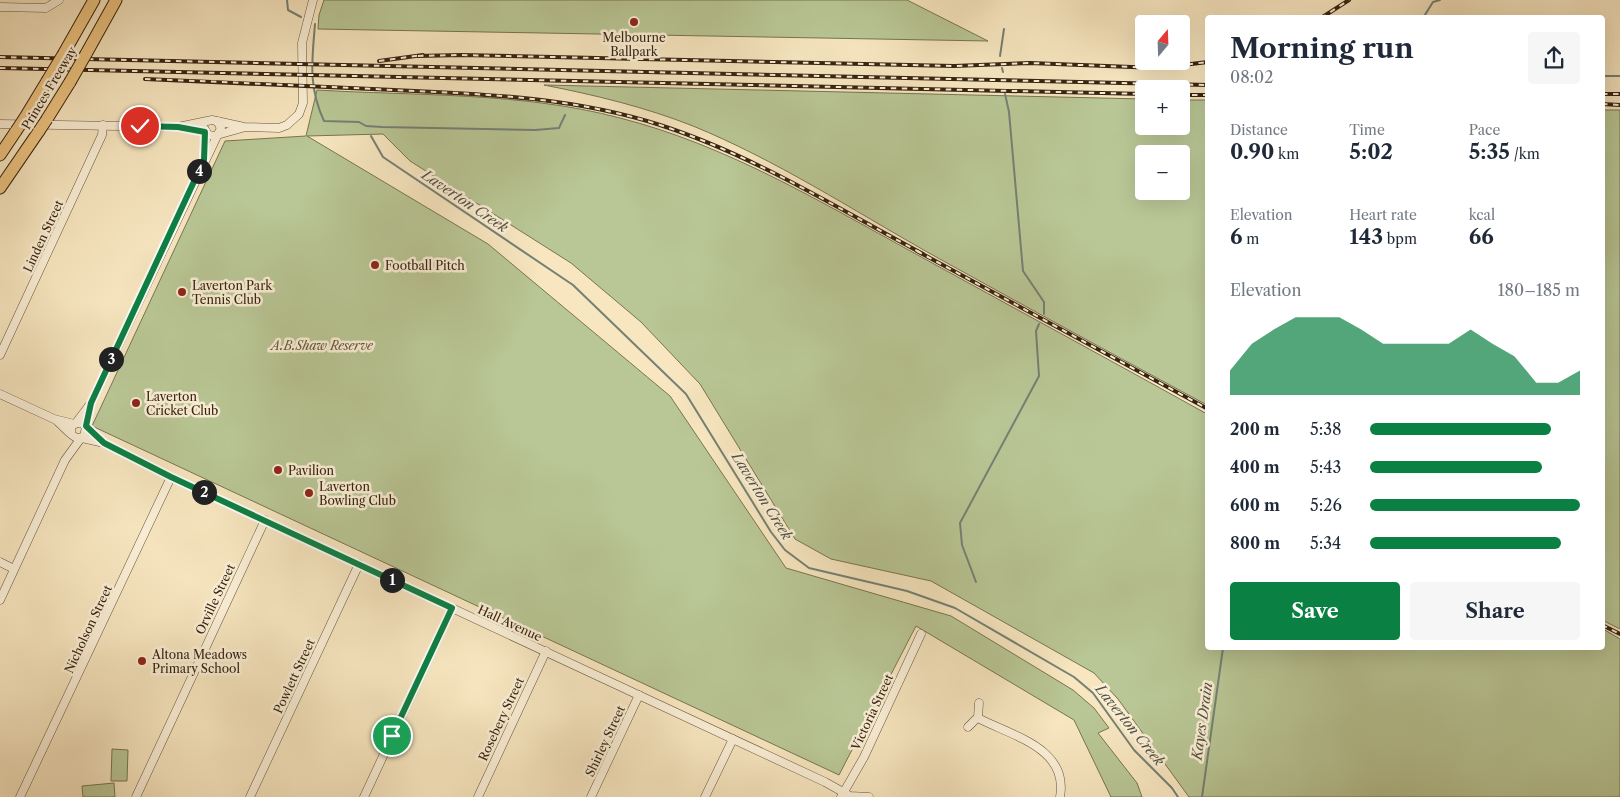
<!DOCTYPE html>
<html lang="en">
<head>
<meta charset="utf-8">
<style>
  :root { --surface:#fff; --page:#f6f6f7; --text:#1f2937; --muted:#747a83; --accent:#0b8043 }
  body { margin:0; font-family:"Libre Caslon Text",serif; background:var(--page); color:var(--text); height:100vh; display:flex; flex-direction:column; font-size:19px; white-space:nowrap }
  * { box-sizing:border-box; margin:0 }
  p { font-size:16px; color:var(--muted) }
  .icon { flex:none; width:28px; height:28px; fill:none; stroke:currentColor; stroke-width:2; stroke-linecap:round; stroke-linejoin:round }
  .map { position:relative; flex:1; overflow:hidden }
  .panel { position:absolute; left:1205px; top:15px; width:400px; height:635px; display:flex; flex-direction:column; background:var(--surface); border-radius:5px; box-shadow:0 5px 20px #0002 }
  .panel>* { flex:none }
  .needle { width:32px; rotate:19deg }
  .controls { position:absolute; left:1135px; top:15px; display:grid; gap:10px }
  .controls a { display:grid; place-items:center; width:55px; height:55px; border-radius:5px; background:var(--surface); box-shadow:0 5px 20px #0002; font-size:25px }
  .pin { position:absolute; display:grid; place-items:center; width:42px; height:42px; color:#fff; margin:-21px; border:2px solid #fff; border-radius:50%; box-shadow:0 1px 5px #0007 }
  .km { position:absolute; width:25px; height:25px; margin:-12px; border-radius:50%; background:#222; color:#fff; font-size:14px; line-height:25px; text-align:center }
  .round { display:grid; place-items:center; flex:none; width:52px; height:52px; border-radius:5px; background:var(--page) }
  .headline { display:flex; align-items:center; justify-content:space-between; height:85px; padding:0 25px }
  h1 { font-size:28px; font-weight:700; line-height:38px }
  .stats { display:grid; grid-template-columns:repeat(3,1fr); gap:8px; height:85px; padding:5px 25px }
  .stats div { display:grid; align-content:center }
  .stats b { font-size:21px; font-weight:700 }
  .stats small { font-size:14px; font-weight:400 }
  .stats p { font-size:14px }
  .chart { height:140px; padding:10px 25px }
  .chart p { display:flex; justify-content:space-between }
  .chart svg { width:100%; height:90px; margin-top:5px; fill:var(--accent); opacity:.7 }
  .button { display:flex; gap:10px; margin-top:auto; padding:10px 25px }
  .button a { flex:1; height:58px; border-radius:5px; background:var(--accent); color:#fff; font-size:20px; font-weight:700; line-height:58px; text-align:center }
  .button a+a { background:var(--page); color:var(--text) }
  ul { padding:0 25px; list-style:none; font-size:16px }
  li { display:grid; grid-template-columns:80px 60px 1fr; align-items:center; height:38px }
  li i { height:12px; border-radius:6px; background:var(--accent) }
  .map>svg:first-child { display:block }
  .green { fill:#b9c695; stroke:#787452; fill-rule:evenodd }
  .lines { fill:none; stroke-linecap:round; stroke-linejoin:round }
  .stream { stroke:#748174; stroke-width:2 }
  .minor-casing { stroke:#67543c; stroke-width:9 }
  .highway-casing { stroke:#372310; stroke-width:13 }
  .minor { stroke:#faefd6; stroke-width:8 }
  .highway { stroke:#ecc380; stroke-width:11 }
  .rail-casing { stroke:#372310; stroke-width:4 }
  .rail { stroke:#faefd6; stroke-width:2; stroke-dasharray:5.5; stroke-linecap:butt }
  .highway-bridge-casing { stroke:#372310; stroke-width:13; stroke-linecap:butt }
  .highway-bridge { stroke:#ecc380; stroke-width:11 }
  .route-casing { stroke:#fff; stroke-width:10 }
  .route { stroke:#0b8043; stroke-width:6 }
  .poi-dot { fill:#8f2418; stroke:#faefd6; stroke-width:2 }
  .labels { text-anchor:middle; dominant-baseline:central; stroke-width:5; stroke-linejoin:round; paint-order:stroke }
  .poi-label { font-size:12px; fill:#372310; stroke:#faefd6; text-anchor:start }
  .street-label { font-size:12px; fill:#372310; stroke:#faefd6 }
  .park-label { font-size:12px; font-style:italic; fill:#5e5438; stroke:#faefd6 }
  .water-label { font-size:14px; font-style:italic; fill:#565242; stroke:#faefd6 }
</style>
</head>
<body>
<div class="map">
<svg width="1620" height="797" viewBox="0 0 1620 797">
  <rect width="100%" height="100%" fill="#f7e6c0"/>
  <filter id="stains"><feTurbulence type="fractalNoise" baseFrequency=".004" numOctaves="4"/><feColorMatrix values="0 0 0 0 .2 0 0 0 0 .09 0 0 0 0 .02 0 0 0 .5 -.17"/></filter>
  <radialGradient id="worn" r=".72"><stop offset=".6" stop-color="#630" stop-opacity="0"/><stop offset="1" stop-color="#630" stop-opacity=".3"/></radialGradient>
  <g class="green">
    <path d="M324 0H907L988 41 318 29 319 15Z"/>
    <path d="M544 85 1144 99V126H1181V100H1207V405C1114 355 1021 304 929 253 851 209 776 160 693 126 645 107 595 95 544 85ZM1144 154H1181V191H1144Z"/>
    <path d="M317 90C417 96 522 92 620 118 726 145 819 201 914 253 1012 307 1110 360 1207 414L1208 648H1602L1603 629 1620 639V797H1189L1118 699 1094 673 931 581 831 559 795 539 700 384 641 322 571 263 410 161 383 134 307 136 488 244 670 396 786 568 951 616 1073 690 1094 708 1109 728 1098 733 1137 783 1142 797H1111L1074 720 916 626 839 775 92 426 225 141 306 136Z"/>
    <path d="M1602 110H1620V629L1602 620Z"/>
    <path d="M112 749 128 750 127 781H111Z"/>
    <path d="M114 783 115 797H83L82 786Z"/>
  </g>
  <g class="lines">
    <g class="stream">
      <path d="M287 0 288 10 301 17"/>
      <path d="M1423 18 1433 2 1440 0"/>
      <path d="M315 24C312 61 308 86 324 121L359 122 366 126 382 127 535 130 559 128 565 115"/>
      <path d="M1000 56 1004 29"/>
      <path d="M1002 68 1003 72"/>
      <path d="M1602 76H1620"/>
      <path d="M1005 94 1009 112 1023 271 1044 302V314"/>
      <path d="M371 136 383 157 573 285 686 394 771 532 785 550 809 568 907 591 955 608 1074 677 1093 693 1134 750 1172 788 1178 797"/>
      <path d="M976 582 962 545 960 523 1039 376 1036 331 1039 324"/>
      <path d="M1202 797 1223 648"/>
    </g>
    <defs>
      <g id="minor">
        <path d="M0 7 46 8 59 0"/>
        <path d="M0 124 178 127 205 132"/>
        <path d="M178 127 212 120 244 127 279 128 287 125 299 114 303 103 302 43 313 0"/>
        <path d="M204 128 208 135 217 136 221 128 217 121"/>
        <path d="M217 135 242 128"/>
        <path d="M0 355 102 135 103 125"/>
        <path d="M0 394 54 419 74 424"/>
        <path d="M58 422C64 427 70 435 77 438L84 437 86 427 83 423H76L71 427V434"/>
        <path d="M76 423 91 403 217 136"/>
        <path d="M82 438 104 443 171 477 825 782 850 796 869 797"/>
        <path d="M0 562 14 569"/>
        <path d="M0 600 65 460 81 438"/>
        <path d="M978 718C1012 736 1069 748 1060 797"/>
        <path d="M968 727 978 717 979 703"/>
        <path d="M20 797 171 477"/>
        <path d="M136 797 265 520"/>
        <path d="M250 797 359 564"/>
        <path d="M364 797 452 608"/>
        <path d="M478 797 546 651"/>
        <path d="M591 797 639 695"/>
        <path d="M705 797 733 739"/>
        <path d="M841 797 864 757 921 634"/>
      </g>
      <g id="highway">
        <path d="M64 53 94 0"/>
        <path d="M86 54 116 0"/>
        <path d="M24 119 47 81"/>
        <path d="M47 119 70 82"/>
        <path d="M0 155 16 131"/>
        <path d="M0 188 39 131"/>
      </g>
    </defs>
    <use href="#minor" class="minor-casing"/>
    <use href="#highway" class="highway-casing"/>
    <use href="#minor" class="minor"/>
    <use href="#highway" class="highway"/>
    <defs>
      <g id="rail">
        <path d="M1321 18 1349 0"/>
        <path d="M418 56 461 55 954 66 1030 63 1157 68 1208 62"/>
        <path d="M0 57 1208 85"/>
        <path d="M379 61 423 55"/>
        <path d="M0 68 1144 94"/>
        <path d="M145 79C228 82 311 86 394 90 484 94 573 97 660 125 753 155 837 208 923 254"/>
        <path d="M1602 94H1620"/>
        <path d="M1181 95H1208"/>
        <path d="M1602 104 1620 105"/>
        <path d="M917 251 1208 409"/>
        <path d="M1602 625 1620 634"/>
      </g>
    </defs>
    <use href="#rail" class="rail-casing"/>
    <use href="#rail" class="rail"/>
    <defs>
      <g id="highway-bridge">
        <path d="M47 81 64 53"/>
        <path d="M70 82 86 54"/>
        <path d="M16 131 24 119"/>
        <path d="M39 131 47 119"/>
      </g>
    </defs>
    <use href="#highway-bridge" class="highway-bridge-casing"/>
    <use href="#highway-bridge" class="highway-bridge"/>
  </g>
  <g class="lines">
    <defs>
      <path id="route" d="M140 126 178 127 205 132 204 160 91 403 86 426 104 443 171 477 452 608 392 736"/>
    </defs>
    <use href="#route" class="route-casing"/>
    <use href="#route" class="route"/>
  </g>
  <g class="poi-dot">
    <circle cx="634" cy="22" r="5"/>
    <circle cx="375" cy="265" r="5"/>
    <circle cx="182" cy="292" r="5"/>
    <circle cx="136" cy="403" r="5"/>
    <circle cx="278" cy="470" r="5"/>
    <circle cx="309" cy="493" r="5"/>
    <circle cx="142" cy="661" r="5"/>
  </g>
  <g class="labels">
    <g class="poi-label">
      <text x="634" y="37" text-anchor="middle">Melbourne<tspan x="634" dy="14">Ballpark</tspan></text>
      <text x="385" y="265">Football Pitch</text>
      <text x="192" y="285">Laverton Park<tspan x="192" dy="14">Tennis Club</tspan></text>
      <text x="146" y="396">Laverton<tspan x="146" dy="14">Cricket Club</tspan></text>
      <text x="288" y="470">Pavilion</text>
      <text x="319" y="486">Laverton<tspan x="319" dy="14">Bowling Club</tspan></text>
      <text x="152" y="654">Altona Meadows<tspan x="152" dy="14">Primary School</tspan></text>
    </g>
    <g class="street-label">
      <text transform="translate(49 88) rotate(-59)">Princes Freeway</text>
      <text transform="translate(43 236) rotate(-65)">Linden Street</text>
      <text transform="translate(215 599) rotate(-65)">Orville Street</text>
      <text transform="translate(510 623) rotate(25)">Hall Avenue</text>
      <text transform="translate(88 629) rotate(-65)">Nicholson Street</text>
      <text transform="translate(294 676) rotate(-65)">Powlett Street</text>
      <text transform="translate(872 712) rotate(-65)">Victoria Street</text>
      <text transform="translate(501 719) rotate(-65)">Rosebery Street</text>
      <text transform="translate(605 741) rotate(-65)">Shirley Street</text>
    </g>
    <g class="park-label">
      <text x="322" y="345">A.B.Shaw Reserve</text>
    </g>
    <g class="water-label">
      <text transform="translate(465 201) rotate(34)">Laverton Creek</text>
      <text transform="translate(762 496) rotate(58)">Laverton Creek</text>
      <text transform="translate(1202 721) rotate(-82)">Kayes Drain</text>
      <text transform="translate(1130 725) rotate(51)">Laverton Creek</text>
    </g>
  </g>
  <rect width="100%" height="100%" filter="url(#stains)"/>
  <rect width="100%" height="100%" fill="url(#worn)"/>
</svg>
<div class="controls">
<a><svg class="needle" viewBox="-14 -14 28 28"><path d="M0-13l5 13h-10z" fill="#e53935"/><path d="M0 13l5-13h-10z" fill="#747a83"/></svg></a>
<a>+</a>
<a>−</a>
</div>
<div class="pin" style="left:392px;top:736px;background:#1e9e55"><svg class="icon" aria-label="arrive" viewBox="0 0 24 24"><path d="M6 21V4h12l-3 4 3 4H6"/></svg></div>
<div class="pin" style="left:140px;top:126px;background:#d93025"><svg class="icon" aria-label="check" viewBox="0 0 24 24"><path d="M5 12l5 5 9-10"/></svg></div>
<b class="km" style="left:392px;top:580px">1</b>
<b class="km" style="left:204px;top:492px">2</b>
<b class="km" style="left:111px;top:359px">3</b>
<b class="km" style="left:199px;top:171px">4</b>
<section class="panel">
<div class="headline"><div><h1>Morning run</h1><p>08:02</p></div><a class="round"><svg class="icon" aria-label="share" viewBox="0 0 24 24"><path d="M12 15V3M7 8l5-5 5 5M5 13v7h14v-7"/></svg></a></div>
<div class="stats">
<div><p>Distance</p><b>0.90<small> km</small></b></div>
<div><p>Time</p><b>5:02</b></div>
<div><p>Pace</p><b>5:35<small> /km</small></b></div>
</div>
<div class="stats">
<div><p>Elevation</p><b>6<small> m</small></b></div>
<div><p>Heart rate</p><b>143<small> bpm</small></b></div>
<div><p>kcal</p><b>66</b></div>
</div>
<div class="chart"><p><span>Elevation</span>180–185 m</p>
<svg viewBox="0 0 160 44" preserveAspectRatio="none"><path d="M0 44V32L10 19L20 12L30 6L40 6L50 6L60 12L70 19L80 19L90 19L100 19L110 12L120 19L130 25L140 38L150 38L160 32V44z"/></svg>
</div>
<ul>
<li><b>200 m</b>5:38<i style="width:86%"></i></li>
<li><b>400 m</b>5:43<i style="width:82%"></i></li>
<li><b>600 m</b>5:26<i style="width:100%"></i></li>
<li><b>800 m</b>5:34<i style="width:91%"></i></li>
</ul>
<div class="button"><a>Save</a><a>Share</a></div>
</section>
</div>
</body>
</html>
